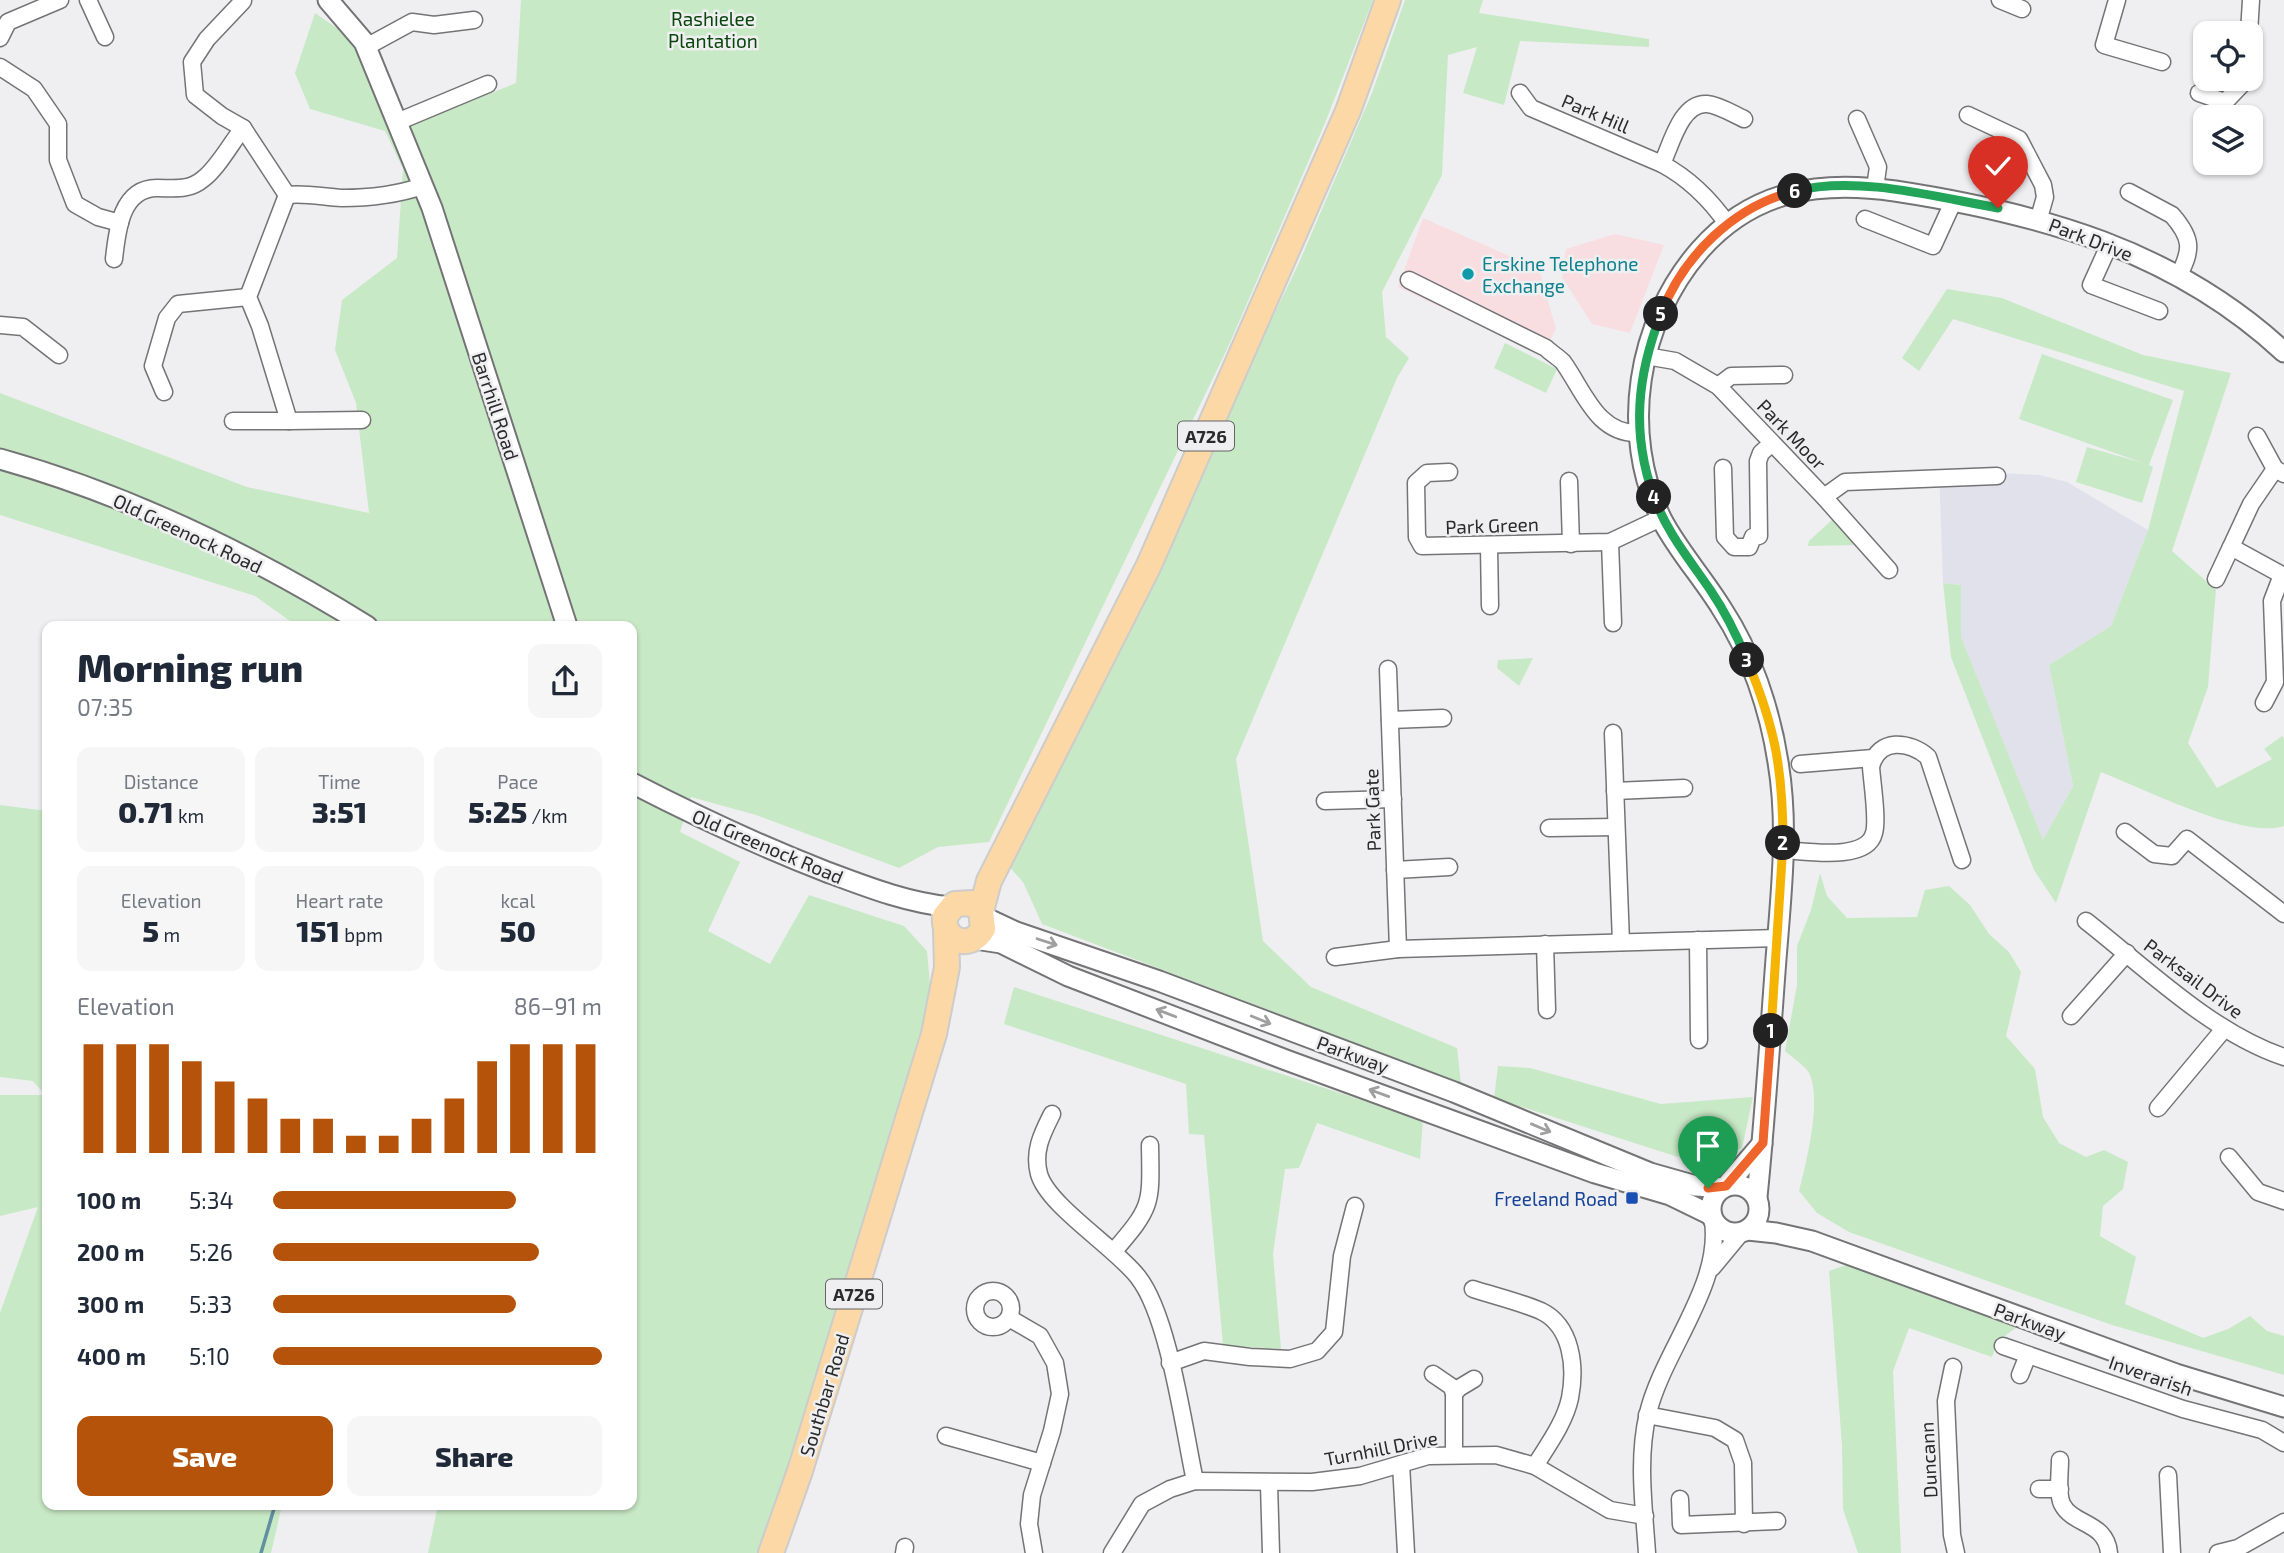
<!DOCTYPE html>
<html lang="en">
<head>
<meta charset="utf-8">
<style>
  :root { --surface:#fff; --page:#f6f6f7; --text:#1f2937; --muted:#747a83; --accent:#b45309 }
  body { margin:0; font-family:"Exo 2",sans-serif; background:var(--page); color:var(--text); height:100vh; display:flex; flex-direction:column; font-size:26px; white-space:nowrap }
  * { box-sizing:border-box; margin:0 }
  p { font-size:23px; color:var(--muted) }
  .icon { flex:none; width:38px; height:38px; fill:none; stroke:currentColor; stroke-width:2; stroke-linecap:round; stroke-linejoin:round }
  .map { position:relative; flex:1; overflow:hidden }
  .drawer { position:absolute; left:42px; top:621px; width:595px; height:889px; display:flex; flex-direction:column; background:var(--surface); border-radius:14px; box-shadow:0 2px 5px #0004 }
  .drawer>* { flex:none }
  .controls { position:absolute; left:2193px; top:21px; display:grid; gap:14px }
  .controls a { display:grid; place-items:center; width:70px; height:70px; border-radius:14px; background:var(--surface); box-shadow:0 2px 5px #0004; font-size:35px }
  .pin { position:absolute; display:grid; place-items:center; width:60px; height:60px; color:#fff; margin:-72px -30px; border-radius:50% 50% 50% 0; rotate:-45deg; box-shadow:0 0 7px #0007 }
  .pin .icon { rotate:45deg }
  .km { position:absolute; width:35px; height:35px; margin:-18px; border-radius:50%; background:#222; color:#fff; font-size:19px; line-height:35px; text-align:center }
  .round { display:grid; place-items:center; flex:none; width:74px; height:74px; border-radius:14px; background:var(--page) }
  .headline { display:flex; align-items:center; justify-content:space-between; height:119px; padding:0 35px }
  h1 { font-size:38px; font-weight:800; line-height:52px }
  .figures { display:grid; grid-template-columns:repeat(3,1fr); gap:10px; height:119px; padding:7px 35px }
  .figures div { display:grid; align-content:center; border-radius:14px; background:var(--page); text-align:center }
  .figures b { font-size:30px; font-weight:800 }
  .figures small { font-size:19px; font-weight:400 }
  .figures p { font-size:19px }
  .chart { height:196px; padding:14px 35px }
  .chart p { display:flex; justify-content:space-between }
  .chart svg { width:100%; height:126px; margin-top:7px; stroke:var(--accent); stroke-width:6 }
  .action { display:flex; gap:14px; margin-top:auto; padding:14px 35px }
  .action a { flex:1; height:80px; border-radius:14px; background:var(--accent); color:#fff; font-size:28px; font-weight:800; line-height:80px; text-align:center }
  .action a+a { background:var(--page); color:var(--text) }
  ul { padding:0 35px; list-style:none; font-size:23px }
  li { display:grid; grid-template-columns:112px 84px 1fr; align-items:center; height:52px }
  li i { height:18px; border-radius:9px; background:var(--accent) }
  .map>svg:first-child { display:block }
  .commercial { fill:#f8dee1 }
  .built { fill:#e1e1eb }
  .green { fill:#c8e9c6 }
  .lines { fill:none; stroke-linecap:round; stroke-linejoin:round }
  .stream { stroke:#6190a1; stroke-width:3.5 }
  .minor-casing { stroke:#747476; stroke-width:19 }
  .tertiary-casing { stroke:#747476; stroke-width:23 }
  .primary-casing { stroke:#ccc; stroke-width:28 }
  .minor { stroke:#fff; stroke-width:16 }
  .tertiary { stroke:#fff; stroke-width:19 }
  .primary { stroke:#fbd8a6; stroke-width:24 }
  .oneway { stroke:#9f9fa0 }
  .split-1-casing { stroke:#fff; stroke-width:14 }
  .split-2-casing { stroke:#fff; stroke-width:14 }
  .split-3-casing { stroke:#fff; stroke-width:14 }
  .split-4-casing { stroke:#fff; stroke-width:14 }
  .split-5-casing { stroke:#fff; stroke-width:14 }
  .split-6-casing { stroke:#fff; stroke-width:14 }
  .split-7-casing { stroke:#fff; stroke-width:14 }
  .split-1 { stroke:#f0652b; stroke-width:9 }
  .split-2 { stroke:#f5b400; stroke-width:9 }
  .split-3 { stroke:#f5b400; stroke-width:9 }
  .split-4 { stroke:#22a559; stroke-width:9 }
  .split-5 { stroke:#22a559; stroke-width:9 }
  .split-6 { stroke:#f0652b; stroke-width:9 }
  .split-7 { stroke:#22a559; stroke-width:9 }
  .culture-dot { fill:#0f9aa8; stroke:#efeff1; stroke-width:2.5 }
  .transit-dot { fill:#1a4fb4; stroke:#efeff1; stroke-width:2.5 }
  .labels { text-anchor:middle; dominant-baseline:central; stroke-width:5; stroke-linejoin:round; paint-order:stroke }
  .shield { fill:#efeff1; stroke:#656566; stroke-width:2 }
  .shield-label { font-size:18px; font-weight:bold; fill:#2a2a2b }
  .park-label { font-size:19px; fill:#08460c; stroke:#efeff1 }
  .street-label { font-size:19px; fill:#2a2a2b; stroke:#efeff1 }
  .culture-label { font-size:19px; fill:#0d838f; stroke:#efeff1; text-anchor:start }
  .transit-label { font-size:19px; fill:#164399; stroke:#efeff1; text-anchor:end }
</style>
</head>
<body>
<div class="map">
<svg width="2284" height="1553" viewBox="0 0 2284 1553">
  <rect width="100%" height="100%" fill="#efeff1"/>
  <g class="commercial">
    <path d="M1423 218 1539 269 1556 329 1542 355 1398 287Z"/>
    <path d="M1615 234 1664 245 1630 333 1592 324 1562 277 1566 249Z"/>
  </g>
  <path class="built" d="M1939 470 2039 475 2067 482 2148 530 2111 626 2049 665 2073 786 2043 841 1961 637V585L1943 583Z"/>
  <g class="green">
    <path d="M521 0H1373L1325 123 1229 345 989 842 938 847 899 868 756 815 691 797 680 832 740 862 708 931 770 964 809 895 904 926 927 951 931 996 801 1430 759 1553H428L438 1505H632V626H297L255 596 0 515V393L247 487 369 513 356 403 335 350 342 300 397 258 403 169 385 131 310 109 295 73 315 13 357 42 384 107 424 120 516 83Z"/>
    <path d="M1405 0H1483L1479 13 1649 39V47L1520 41 1504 105 1463 93 1477 47 1448 55 1442 175 1382 292 1386 337 1409 358 1397 378 1236 759 1263 941 1311 987 1457 1048 1461 1083 1042 924 1023 882 1007 864 1298 265 1372 93Z"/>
    <path d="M1947 289 2002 298 2143 355 2231 373 2172 551 2216 590 2208 687 2188 743 2217 788 2272 759 2264 749 2282 736 2284 739V826C2245 840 2142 788 2101 772L2056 903 2034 870 1951 657 1943 583 1961 585V637L2043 840 2073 786 2049 665 2111 626 2148 530 2184 391 1953 319 1919 371 1902 358Z"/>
    <path d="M1505 343 1557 369 1546 393 1494 368Z"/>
    <path d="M2042 354 2173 400 2149 465 2153 467 2142 503 2076 482 2087 447 2143 463 2019 419Z"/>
    <path d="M1833 519 1858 545 1808 546 1809 541Z"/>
    <path d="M1533 658 1519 686 1497 668 1498 660Z"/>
    <path d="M0 805 47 811V1505H282L271 1553H0V1313L38 1207 0 1216V1095H45L33 1081 0 1077Z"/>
    <path d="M1820 873 1827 896 1847 918 1917 917 1925 890 1949 886 1970 905 1989 934 2009 952 2021 972 2006 1036 2035 1069 2043 1117 2059 1143 2086 1157 2104 1150 2128 1162 2123 1189 2103 1206 2100 1236 2136 1257 2125 1304 2203 1338 2228 1329 2250 1316 2267 1331 2284 1336V1375L2112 1325 1849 1232 1817 1213 1799 1191C1806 1164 1824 1093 1807 1070 1801 1063 1792 1057 1785 1051L1797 985V946L1811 910Z"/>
    <path d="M1014 987 1423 1120 1420 1159 1317 1123 1299 1168 1285 1169 1273 1254 1281 1349 1223 1345 1204 1135 1189 1134 1186 1084 1004 1024Z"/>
    <path d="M1498 1066 1530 1068 1661 1104 1753 1097 1742 1148 1706 1166 1494 1098Z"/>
    <path d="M1846 1265 2017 1327 1998 1341 1992 1357 1909 1328 1893 1371 1901 1553H1858L1843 1509 1842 1446 1829 1271Z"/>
  </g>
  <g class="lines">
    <path class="stream" d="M261 1553 275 1505"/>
    <defs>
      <g id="minor">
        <path d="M88 0 105 37"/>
        <path d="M2000 0 2022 9"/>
        <path d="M2117 0 2104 45 2162 62"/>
        <path d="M243 1 207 39 192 62 195 95 222 116 243 128 287 195"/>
        <path d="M2249 33 2251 0"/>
        <path d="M0 38 8 22 60 0"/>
        <path d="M366 47 412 22 434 25 474 20"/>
        <path d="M0 67 34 89 58 124V160L75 204 98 217 120 223"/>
        <path d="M1520 93 1531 108 1662 164C1671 145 1681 102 1707 104 1719 105 1733 114 1744 119"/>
        <path d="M2199 93 2225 102 2247 79"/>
        <path d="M1968 115 2019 139 2043 185 2045 197 2039 218"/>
        <path d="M1857 119 1878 167 1875 188"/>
        <path d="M397 122 488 84"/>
        <path d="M1662 164C1690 179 1710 199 1728 225"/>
        <path d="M2129 192 2172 215C2193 239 2192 250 2178 277"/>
        <path d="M287 195 248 297 260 326 289 421 362 420"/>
        <path d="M287 195C306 193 323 197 342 198 370 198 396 195 423 186"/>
        <path d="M1865 219 1933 246 1954 200"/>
        <path d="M2110 243 2091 285 2159 311"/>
        <path d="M114 259C117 231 121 188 157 188 174 188 189 191 203 179 217 169 232 142 243 128"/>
        <path d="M1409 280 1546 348C1551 353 1558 357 1563 362 1584 391 1597 435 1639 433"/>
        <path d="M0 325 23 327 59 355"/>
        <path d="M1646 356 1675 361 1718 386 1824 497 1889 570"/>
        <path d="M1718 386 1731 376 1784 375"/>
        <path d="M164 392 153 366 167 318 178 304 248 297"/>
        <path d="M233 421H289"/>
        <path d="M2257 436 2275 469"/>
        <path d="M1723 468 1725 537 1734 547H1749L1753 537 1759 536 1758 461 1761 453 1771 444"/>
        <path d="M1449 472 1427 473 1416 483 1417 537 1422 546 1610 542 1661 518"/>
        <path d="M2284 474 2275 469 2251 504 2231 547 2284 576"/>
        <path d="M1569 481 1571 544"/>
        <path d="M1824 497 1845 482 1997 476"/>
        <path d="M1610 542 1613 623"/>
        <path d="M1489 546 1490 606"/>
        <path d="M2216 579 2231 547"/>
        <path d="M1388 669 1398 949"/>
        <path d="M2264 703 2275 682 2272 601 2282 575"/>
        <path d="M1390 720 1443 718"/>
        <path d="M1613 733 1621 942"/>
        <path d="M1800 764 1873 758"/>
        <path d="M1615 791 1684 788"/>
        <path d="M1325 801 1393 799"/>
        <path d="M1549 828 1616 827"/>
        <path d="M2125 832 2154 854 2172 856 2187 839 2284 914"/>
        <path d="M1783 850C1805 851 1867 862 1874 833 1878 820 1872 782 1871 767 1878 737 1910 741 1928 757L1962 860"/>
        <path d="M1395 870 1449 867"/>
        <path d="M2086 921C2146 968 2212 1033 2284 1057"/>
        <path d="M1698 940 1699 1040"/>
        <path d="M1545 944 1547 1010"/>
        <path d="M1335 957 1398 949 1778 938"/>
        <path d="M2071 1016 2127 953"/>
        <path d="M2158 1108 2224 1029"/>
        <path d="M1052 1114C1042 1134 1033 1151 1039 1174 1048 1206 1116 1248 1138 1277 1169 1316 1184 1430 1195 1481"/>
        <path d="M2229 1157 2258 1192 2284 1201"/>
        <path d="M1114 1251C1153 1206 1151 1204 1150 1145"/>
        <path d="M1712 1268 1741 1233"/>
        <path d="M1473 1289C1495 1296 1520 1302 1541 1311 1572 1326 1576 1367 1570 1398 1565 1422 1548 1445 1535 1466"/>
        <circle cx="993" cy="1309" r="18"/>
        <path d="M1009 1318 1040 1336 1055 1363 1060 1394 1052 1431 1032 1495 1029 1524 1034 1553"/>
        <path d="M2003 1346 2183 1409 2262 1430 2284 1443"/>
        <path d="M1170 1363 1204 1351 1250 1357 1290 1359 1317 1351 1334 1332 1342 1256 1355 1206"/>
        <path d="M1953 1367 1946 1401 1952 1535 1956 1553"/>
        <path d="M1433 1374 1452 1387 1454 1394V1455"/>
        <path d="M2020 1375 2028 1355"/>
        <path d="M1454 1394 1459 1388 1474 1379"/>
        <path d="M1647 1415 1715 1428 1735 1440 1743 1463 1744 1524"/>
        <path d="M946 1436 1042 1463"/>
        <path d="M2060 1460C2060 1473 2057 1493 2062 1504 2073 1526 2106 1521 2109 1553"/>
        <path d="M1401 1464 1406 1553"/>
        <path d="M2168 1475 2172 1553"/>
        <path d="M1269 1484 1271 1553"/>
        <path d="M2039 1489H2060"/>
        <path d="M1680 1499 1681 1525 1777 1521"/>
        <path d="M904 1553 905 1547"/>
        <path d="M1112 1553 1142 1504 1170 1489 1195 1481 1312 1482 1360 1476 1428 1456 1496 1455 1535 1466 1610 1510 1645 1516"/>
        <path d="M1647 1553C1644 1507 1637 1459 1648 1413 1663 1351 1722 1286 1713 1221"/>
        <path d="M2218 1553 2238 1548 2284 1522"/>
      </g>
      <g id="tertiary">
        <path d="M328 0 364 42 432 208 567 626"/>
        <path d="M0 459C129 495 254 556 367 626"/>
        <path d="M632 783C696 816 760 846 827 872 867 887 908 903 951 907"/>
        <path d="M984 917 1016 932 1159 981 1454 1092 1650 1173 1696 1186 1723 1188"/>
        <path d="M975 939 1001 943 1068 976 1286 1060 1595 1173 1670 1195 1711 1215"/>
        <circle cx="1735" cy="1209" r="24"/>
        <path d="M1726 1186 1762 1144"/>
        <path d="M1757 1197C1765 1118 1770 1039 1776 959 1781 895 1789 827 1778 762 1770 710 1751 653 1722 609 1703 578 1679 552 1662 520 1619 433 1637 322 1700 250 1753 190 1819 180 1895 191 2039 213 2174 250 2284 352"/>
        <path d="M1748 1230 1776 1233 1812 1241 2176 1374 2284 1407"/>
      </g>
      <g id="primary">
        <path d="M981 911 972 903 955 904 945 916C942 941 970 951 983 929L981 911 989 881 1149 565 1348 111 1388 0"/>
        <path d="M771 1553 800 1471 934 1034 947 967 946 931"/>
      </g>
    </defs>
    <use href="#minor" class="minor-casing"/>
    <use href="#tertiary" class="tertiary-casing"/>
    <use href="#primary" class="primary-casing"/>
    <use href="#minor" class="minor"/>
    <use href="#tertiary" class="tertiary"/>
    <use href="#primary" class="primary"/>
  </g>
  <defs><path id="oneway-shaft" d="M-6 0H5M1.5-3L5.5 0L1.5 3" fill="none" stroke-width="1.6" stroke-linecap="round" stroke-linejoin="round" transform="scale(1.75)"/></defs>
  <g class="oneway">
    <use href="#oneway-shaft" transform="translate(1047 942) rotate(18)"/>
    <use href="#oneway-shaft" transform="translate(1166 1013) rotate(-159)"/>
    <use href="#oneway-shaft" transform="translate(1261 1020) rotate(22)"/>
    <use href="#oneway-shaft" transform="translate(1379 1093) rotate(-160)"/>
    <use href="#oneway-shaft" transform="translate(1541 1128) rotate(23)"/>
  </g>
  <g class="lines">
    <defs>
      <path id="split-1" d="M1708 1188 1726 1186 1763 1143 1771 1031"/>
      <path id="split-2" d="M1771 1031 1783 843"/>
      <path id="split-3" d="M1747 660C1775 727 1783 769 1783 843"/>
      <path id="split-4" d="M1654 497C1667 533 1690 560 1711 591 1726 613 1737 636 1747 660"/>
      <path id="split-5" d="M1654 497C1631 433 1637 376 1661 314"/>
      <path id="split-6" d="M1661 314C1683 256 1734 206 1795 191"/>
      <path id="split-7" d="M1795 191C1857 175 1936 197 1998 208"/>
    </defs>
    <use href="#split-1" class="split-1-casing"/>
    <use href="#split-2" class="split-2-casing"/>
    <use href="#split-3" class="split-3-casing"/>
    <use href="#split-4" class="split-4-casing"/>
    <use href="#split-5" class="split-5-casing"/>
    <use href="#split-6" class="split-6-casing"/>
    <use href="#split-7" class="split-7-casing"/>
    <use href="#split-1" class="split-1"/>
    <use href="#split-2" class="split-2"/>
    <use href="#split-3" class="split-3"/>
    <use href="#split-4" class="split-4"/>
    <use href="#split-5" class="split-5"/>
    <use href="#split-6" class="split-6"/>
    <use href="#split-7" class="split-7"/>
  </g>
  <circle class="culture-dot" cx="1468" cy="274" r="7"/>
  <rect class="transit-dot" x="1625" y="1191" width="14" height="14" rx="3.5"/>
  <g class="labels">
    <g class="shield">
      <rect x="1178" y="421.5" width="56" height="29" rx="5"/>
      <rect x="826" y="1279.5" width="56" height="29" rx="5"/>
    </g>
    <g class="shield-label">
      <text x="1206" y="436">A726</text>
      <text x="854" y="1294">A726</text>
    </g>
    <g class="park-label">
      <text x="713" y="18">Rashielee<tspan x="713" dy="22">Plantation</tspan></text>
    </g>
    <g class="street-label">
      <text transform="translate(1596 113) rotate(23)">Park Hill</text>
      <text transform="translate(2091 239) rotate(21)">Park Drive</text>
      <text transform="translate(496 406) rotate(72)">Barrhill Road</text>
      <text transform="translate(1792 434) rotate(46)">Park Moor</text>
      <text transform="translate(1492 525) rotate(-2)">Park Green</text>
      <text transform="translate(188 533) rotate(25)">Old Greenock Road</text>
      <text transform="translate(1372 810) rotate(-92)">Park Gate</text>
      <text transform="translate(768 846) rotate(23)">Old Greenock Road</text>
      <text transform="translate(2194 978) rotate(37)">Parksail Drive</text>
      <text transform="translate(1353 1054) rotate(20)">Parkway</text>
      <text transform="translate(2030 1321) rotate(20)">Parkway</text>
      <text transform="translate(2151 1375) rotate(19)">Inverarish</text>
      <text transform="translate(824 1395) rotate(-73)">Southbar Road</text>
      <text transform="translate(1381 1448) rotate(-11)">Turnhill Drive</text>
      <text transform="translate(1928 1460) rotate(-93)">Duncann</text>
    </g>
    <g class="culture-label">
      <text x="1482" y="263">Erskine Telephone<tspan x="1482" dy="22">Exchange</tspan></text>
    </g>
    <g class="transit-label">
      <text x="1618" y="1198">Freeland Road</text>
    </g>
  </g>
</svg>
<div class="controls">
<a><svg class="icon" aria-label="locate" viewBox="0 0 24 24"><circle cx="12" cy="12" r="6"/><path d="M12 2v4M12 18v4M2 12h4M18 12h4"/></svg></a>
<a><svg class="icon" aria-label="layers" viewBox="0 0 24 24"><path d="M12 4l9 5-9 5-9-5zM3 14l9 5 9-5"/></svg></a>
</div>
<div class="pin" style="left:1708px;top:1188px;background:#1e9e55"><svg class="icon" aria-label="arrive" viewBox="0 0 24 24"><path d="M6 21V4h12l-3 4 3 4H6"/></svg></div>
<div class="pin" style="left:1998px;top:208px;background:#d93025"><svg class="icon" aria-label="check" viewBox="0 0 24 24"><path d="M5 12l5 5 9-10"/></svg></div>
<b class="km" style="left:1771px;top:1031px">1</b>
<b class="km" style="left:1783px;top:843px">2</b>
<b class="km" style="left:1747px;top:660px">3</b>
<b class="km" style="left:1654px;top:497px">4</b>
<b class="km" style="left:1661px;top:314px">5</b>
<b class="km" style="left:1795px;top:191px">6</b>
<section class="drawer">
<div class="headline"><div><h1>Morning run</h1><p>07:35</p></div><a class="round"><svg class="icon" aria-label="share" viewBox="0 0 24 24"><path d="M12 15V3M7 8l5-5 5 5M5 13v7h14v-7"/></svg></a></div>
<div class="figures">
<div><p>Distance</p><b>0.71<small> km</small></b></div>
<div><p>Time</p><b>3:51</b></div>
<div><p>Pace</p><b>5:25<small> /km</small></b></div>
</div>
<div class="figures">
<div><p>Elevation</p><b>5<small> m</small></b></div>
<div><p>Heart rate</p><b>151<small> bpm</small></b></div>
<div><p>kcal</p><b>50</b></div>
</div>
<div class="chart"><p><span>Elevation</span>86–91 m</p>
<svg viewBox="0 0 160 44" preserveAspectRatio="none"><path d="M5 44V6M15 44V6M25 44V6M35 44V12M45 44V19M55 44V25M65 44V32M75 44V32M85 44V38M95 44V38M105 44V32M115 44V25M125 44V12M135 44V6M145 44V6M155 44V6"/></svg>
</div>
<ul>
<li><b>100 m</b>5:34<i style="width:74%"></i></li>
<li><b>200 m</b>5:26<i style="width:81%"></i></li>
<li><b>300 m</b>5:33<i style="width:74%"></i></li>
<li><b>400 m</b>5:10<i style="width:100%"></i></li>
</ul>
<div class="action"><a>Save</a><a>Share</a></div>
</section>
</div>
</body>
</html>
